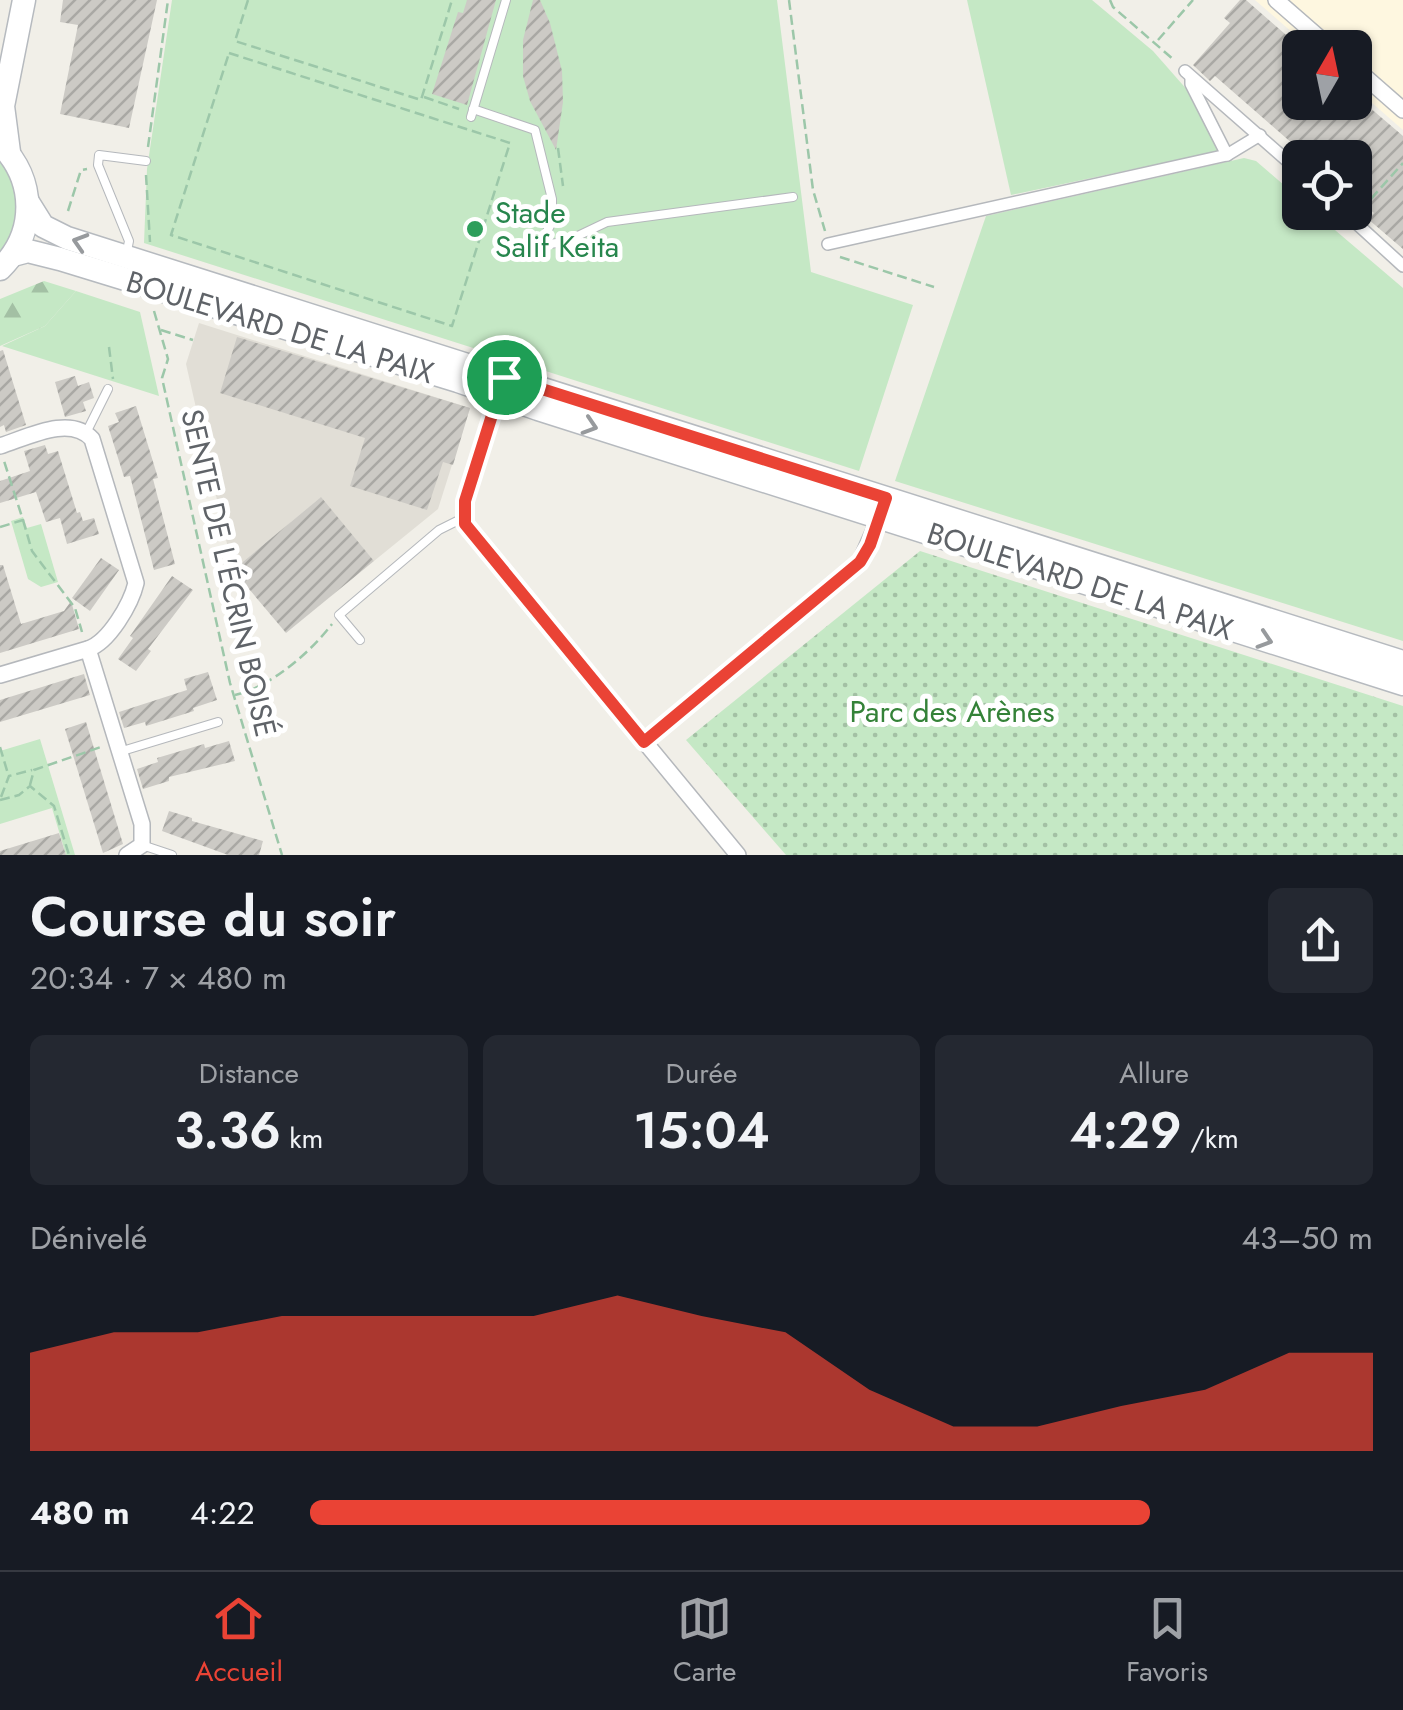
<!DOCTYPE html>
<html lang="fr">
<head>
<meta charset="utf-8">
<style>
  :root { --surface:#171b24; --page:#242831; --text:#f1f3f6; --muted:#9ea1a6; --line:#363941; --accent:#ea4335 }
  body { margin:0; font-family:Jost,sans-serif; background:var(--page); color:var(--text); height:100vh; display:flex; flex-direction:column; font-size:38px; white-space:nowrap }
  * { box-sizing:border-box; margin:0 }
  p { font-size:32px; color:var(--muted) }
  .icon { flex:none; width:55px; height:55px; fill:none; stroke:currentColor; stroke-width:2; stroke-linecap:round; stroke-linejoin:round }
  .map { position:relative; height:855px; overflow:hidden }
  .sheet { display:flex; flex-direction:column; background:var(--surface); flex:1 }
  .sheet>* { flex:none }
  .needle { width:65px; rotate:9deg }
  .controls { position:absolute; left:1282px; top:30px; display:grid; gap:20px }
  .controls a { display:grid; place-items:center; width:90px; height:90px; border-radius:15px; background:var(--surface); box-shadow:0 2px 8px #0004; font-size:50px }
  .pin { position:absolute; display:grid; place-items:center; width:85px; height:85px; color:#fff; margin:-42px; border:5px solid #fff; border-radius:50%; box-shadow:0 2px 10px #0007 }
  .round { display:grid; place-items:center; flex:none; width:105px; height:105px; border-radius:15px; background:var(--page) }
  .overview { display:flex; align-items:center; justify-content:space-between; height:170px; padding:0 30px }
  h1 { font-size:55px; font-weight:600; line-height:75px }
  .stats { display:grid; grid-template-columns:repeat(3,1fr); gap:15px; height:170px; padding:10px 30px }
  .stats div { display:grid; align-content:center; border-radius:15px; background:var(--page); text-align:center }
  .stats b { font-size:50px; font-weight:600 }
  .stats small { font-size:28px; font-weight:400 }
  .stats p { font-size:28px }
  .chart { height:280px; padding:20px 30px }
  .chart p { display:flex; justify-content:space-between }
  .chart svg { width:100%; height:180px; margin-top:10px; fill:var(--accent); opacity:.7 }
  ul { padding:0 30px; list-style:none; font-size:32px }
  li { display:grid; grid-template-columns:160px 120px 1fr; align-items:center; height:75px }
  li i { height:25px; border-radius:12px; background:var(--accent) }
  .tab-bar { display:flex; justify-content:space-around; align-items:center; height:140px; border-top:2px solid var(--line); background:var(--surface); font-size:28px; color:var(--muted) }
  .tab-bar a { display:grid; justify-items:center; gap:5px }
  .tab-bar .active { color:var(--accent) }
  .map>svg:first-child { display:block }
  .commercial { fill:#fef7e0 }
  .education { fill:#e1ded6 }
  .grass { fill:#c5e8c5 }
  .forest { fill:url(#forest-firs) }
  .park { fill:url(#park-dots) }
  .building { fill:url(#building-hatch) }
  .lines { fill:none; stroke-linecap:round; stroke-linejoin:round }
  .service-casing { stroke:#b5b8bc; stroke-width:10 }
  .pedestrian-casing { stroke:#b5b8bc; stroke-width:14 }
  .minor-casing { stroke:#b5b8bc; stroke-width:18 }
  .secondary-casing { stroke:#b6babf; stroke-width:25 }
  .path { stroke:#9cc7a9; stroke-width:2.5; stroke-dasharray:10 5; stroke-linecap:butt }
  .service { stroke:#fff; stroke-width:8 }
  .pedestrian { stroke:#fff; stroke-width:11 }
  .minor { stroke:#fff; stroke-width:15 }
  .secondary { stroke:#fff; stroke-width:22 }
  .oneway { stroke:#979a9d }
  .route-casing { stroke:#fff; stroke-width:20 }
  .route { stroke:#ea4335; stroke-width:12 }
  .leisure-dot { fill:#2e9e5b; stroke:#fff; stroke-width:4 }
  .labels { text-anchor:middle; dominant-baseline:central; stroke-width:10; stroke-linejoin:round; paint-order:stroke }
  .leisure-label { font-size:30px; fill:#27864d; stroke:#fff; text-anchor:start }
  .street-label { font-size:30px; fill:#5f6368; stroke:#fff }
  .park-label { font-size:30px; fill:#348238; stroke:#fff }
</style>
</head>
<body>
<div class="map">
<svg width="1403" height="855" viewBox="0 0 1403 855">
  <defs>
    <pattern id="forest-firs" width="22" height="20" patternUnits="userSpaceOnUse" patternTransform="scale(2.5)"><rect width="22" height="20" fill="#c5e8c5"/><path d="M5 1l3.5 6h-7zM16 11l3.5 6h-7z" fill="#a3c0a4"/></pattern>
    <pattern id="park-dots" width="8" height="8" patternUnits="userSpaceOnUse" patternTransform="scale(2.5)"><rect width="8" height="8" fill="#c5e8c5"/><path d="M2 2h.1M6 6h.1" fill="none" stroke="#a3c0a4" stroke-width="1.8" stroke-linecap="round"/></pattern>
    <pattern id="building-hatch" width="6" height="6" patternUnits="userSpaceOnUse" patternTransform="scale(2.5)"><rect width="6" height="6" fill="#cccac5"/><path d="M-1 1l2-2M0 6l6-6M5 7l2-2" fill="none" stroke="#a9a8a4"/></pattern>
  </defs>
  <rect width="100%" height="100%" fill="#f1efe8"/>
  <path class="commercial" d="M1255 0H1403V130L1355 88V48L1309 47Z"/>
  <path class="education" d="M199 323 470 408 438 509 374 561 320 498 233 570 186 364Z"/>
  <g class="grass">
    <path d="M172 0H777L811 272 913 305 859 471 144 243 147 169Z"/>
    <path d="M967 0H1092L1153 51 1189 92 1219 151 1011 195Z"/>
    <path d="M1244 158 1256 161 1300 199V212L1315 213 1403 288V641L895 481 986 216Z"/>
    <path d="M0 161C24 186 20 227 0 253Z"/>
    <path d="M76 291 140 312 159 396 2 346 45 326Z"/>
    <path d="M23 517 27 528 41 524 58 582 41 587 28 579 11 521Z"/>
    <path d="M40 739 75 855H66L52 808 0 824V751Z"/>
  </g>
  <path class="forest" d="M44 281 76 291 45 326 0 346V299Z"/>
  <path class="park" d="M920 551 1403 706V855H786L686 740Z"/>
  <g class="building">
    <path d="M63 0H157L129 128 60 114 78 25 60 22Z"/>
    <path d="M467 0H496L467 105 432 94 458 12 463 13Z"/>
    <path d="M533 0H540L550 23 562 71 563 102 556 150 530 101 523 76V40Z"/>
    <path d="M1240 0H1246L1300 47V102H1355V95L1403 136V249L1368 219 1374 213 1355 197V158H1309L1215 76 1210 81 1193 65 1230 23 1224 18Z"/>
    <path d="M237 337 470 408 453 465 443 462 427 510 350 486 365 438 220 393Z"/>
    <path d="M3 350 26 425 6 432 4 425 0 427V351Z"/>
    <path d="M75 376 78 386 89 382 94 398 83 402 86 411 65 417 55 382Z"/>
    <path d="M136 406 158 478 153 479 175 564 154 570 130 476 124 477 108 426 119 422 115 413Z"/>
    <path d="M45 445 48 454 58 451 77 513 80 512 83 521 94 518 99 534 67 544 60 518 46 522 36 492 0 503V481L30 471 24 451Z"/>
    <path d="M321 497 374 561 286 633 233 570Z"/>
    <path d="M101 558 119 570 90 611 72 598Z"/>
    <path d="M0 565H3L21 624 64 611 71 601 79 629 0 653Z"/>
    <path d="M172 576 193 590 148 649 151 651 136 671 118 659 133 638 130 636Z"/>
    <path d="M208 672 217 700 193 708 194 711 146 726 145 722 124 728 119 712 187 690 184 679Z"/>
    <path d="M84 674 90 695 0 722V700Z"/>
    <path d="M86 722 123 844 103 853 65 729Z"/>
    <path d="M229 741 235 761 169 777V781L143 789 137 769 158 762 157 758 204 744 205 748Z"/>
    <path d="M169 811 192 818V821L263 841 259 855H228L162 831Z"/>
    <path d="M59 833 66 855H0V851Z"/>
  </g>
  <g class="lines">
    <defs>
      <g id="service">
        <path d="M473 109 535 130 552 199V222L544 237 549 244 565 242 607 222 793 197"/>
        <path d="M471 117 506 0"/>
        <path d="M127 251 129 241 98 165 99 155 146 161"/>
        <path d="M86 433 108 389"/>
        <path d="M360 640 339 615 439 530 463 518"/>
        <path d="M119 752 218 722"/>
        <path d="M142 845 172 855"/>
      </g>
      <g id="pedestrian">
        <path d="M1185 71 1300 172"/>
        <path d="M1191 79V84L1227 155"/>
        <path d="M1344 212 1403 266"/>
        <path d="M828 244 1227 155 1260 135"/>
      </g>
      <g id="minor">
        <path d="M1276 0 1331 48"/>
        <path d="M1355 68 1403 110"/>
        <path d="M500 388 465 501V524L738 855"/>
        <path d="M0 446C26 438 70 414 92 439L136 583C131 604 109 642 88 649"/>
        <path d="M0 675 88 649 142 824V845L127 855"/>
        <path d="M644 742 860 562 882 512"/>
      </g>
      <g id="secondary">
        <path d="M0 144C36 180 37 233 0 269"/>
        <path d="M9 152 3 106 24 0"/>
        <path d="M28 202 43 226 67 238 1403 662"/>
        <path d="M13 255 28 251 60 259 458 381 538 409 1403 684"/>
      </g>
    </defs>
    <use href="#service" class="service-casing"/>
    <use href="#pedestrian" class="pedestrian-casing"/>
    <use href="#minor" class="minor-casing"/>
    <use href="#secondary" class="secondary-casing"/>
    <g class="path">
      <path d="M248 0 235 41 421 100 452 0"/>
      <path d="M789 0 813 190 825 231"/>
      <path d="M1110 0 1113 7 1174 60"/>
      <path d="M1158 40 1193 0"/>
      <path d="M229 53 510 143 452 326 171 235Z"/>
      <path d="M424 97 459 109"/>
      <path d="M148 147 168 0"/>
      <path d="M558 148 563 186"/>
      <path d="M146 175 150 242"/>
      <path d="M1361 210 1403 163"/>
      <path d="M68 211 81 170 87 169"/>
      <path d="M840 257 934 287"/>
      <path d="M154 311 168 359 162 378 230 683 282 855"/>
      <path d="M161 330 193 340"/>
      <path d="M109 347 113 379"/>
      <path d="M23 520 32 551 75 608 82 632"/>
      <path d="M0 527 23 520 4 461"/>
      <path d="M235 695C270 687 310 653 332 624"/>
      <path d="M0 747 8 774"/>
      <path d="M30 785 34 770 101 747"/>
      <path d="M1 797 9 776 32 770"/>
      <path d="M0 800 19 795 30 786 54 806 69 855"/>
    </g>
    <use href="#service" class="service"/>
    <use href="#pedestrian" class="pedestrian"/>
    <use href="#minor" class="minor"/>
    <use href="#secondary" class="secondary"/>
  </g>
  <defs><path id="oneway-chevron" d="M-2-3.5L2.5 0L-2 3.5" fill="none" stroke-width="1.6" stroke-linecap="round" stroke-linejoin="round" transform="scale(2.5)"/></defs>
  <g class="oneway">
    <use href="#oneway-chevron" transform="translate(80 242) rotate(-163)"/>
    <use href="#oneway-chevron" transform="translate(590 426) rotate(18)"/>
    <use href="#oneway-chevron" transform="translate(1265 640) rotate(18)"/>
  </g>
  <g class="lines">
    <defs>
      <path id="route" d="M504 377 886 498 870 545 860 562 644 742 465 524V501Z"/>
    </defs>
    <use href="#route" class="route-casing"/>
    <use href="#route" class="route"/>
  </g>
  <circle class="leisure-dot" cx="475" cy="229" r="10"/>
  <g class="labels">
    <g class="leisure-label">
      <text x="495" y="212">Stade<tspan x="495" dy="34">Salif Keita</tspan></text>
    </g>
    <g class="street-label">
      <text transform="translate(280 327) rotate(17)">BOULEVARD DE LA PAIX</text>
      <text transform="translate(229 573) rotate(77)">SENTE DE L'ÉCRIN BOISÉ</text>
      <text transform="translate(1080 581) rotate(18)">BOULEVARD DE LA PAIX</text>
    </g>
    <g class="park-label">
      <text x="952" y="711">Parc des Arènes</text>
    </g>
  </g>
</svg>
<div class="controls">
<a><svg class="needle" viewBox="-14 -14 28 28"><path d="M0-13l5 13h-10z" fill="#e53935"/><path d="M0 13l5-13h-10z" fill="#9ea1a6"/></svg></a>
<a><svg class="icon" aria-label="locate" viewBox="0 0 24 24"><circle cx="12" cy="12" r="6"/><path d="M12 2v4M12 18v4M2 12h4M18 12h4"/></svg></a>
</div>
<div class="pin" style="left:504px;top:377px;background:#1e9e55"><svg class="icon" aria-label="arrive" viewBox="0 0 24 24"><path d="M6 21V4h12l-3 4 3 4H6"/></svg></div>
</div>
<section class="sheet">
<div class="overview"><div><h1>Course du soir</h1><p>20:34 · 7 × 480 m</p></div><a class="round"><svg class="icon" aria-label="share" viewBox="0 0 24 24"><path d="M12 15V3M7 8l5-5 5 5M5 13v7h14v-7"/></svg></a></div>
<div class="stats">
<div><p>Distance</p><b>3.36<small> km</small></b></div>
<div><p>Durée</p><b>15:04</b></div>
<div><p>Allure</p><b>4:29<small> /km</small></b></div>
</div>
<div class="chart"><p><span>Dénivelé</span>43–50 m</p>
<svg viewBox="0 0 160 44" preserveAspectRatio="none"><path d="M0 44V20L10 15L20 15L30 11L40 11L50 11L60 11L70 6L80 11L90 15L100 29L110 38L120 38L130 33L140 29L150 20L160 20V44z"/></svg>
</div>
<ul>
<li><b>480 m</b>4:22<i style="width:79%"></i></li>
</ul>
</section>
<nav class="tab-bar">
<a class="active"><svg class="icon" aria-label="home" viewBox="0 0 24 24"><path d="M3 11l9-7 9 7M6 9v11h12V9"/></svg>Accueil</a>
<a><svg class="icon" aria-label="map" viewBox="0 0 24 24"><path d="M3 6l6-2 6 2 6-2v14l-6 2-6-2-6 2zM9 4v14M15 6v14"/></svg>Carte</a>
<a><svg class="icon" aria-label="saved" viewBox="0 0 24 24"><path d="M7 4h10v16l-5-4-5 4z"/></svg>Favoris</a>
</nav>
</body>
</html>
